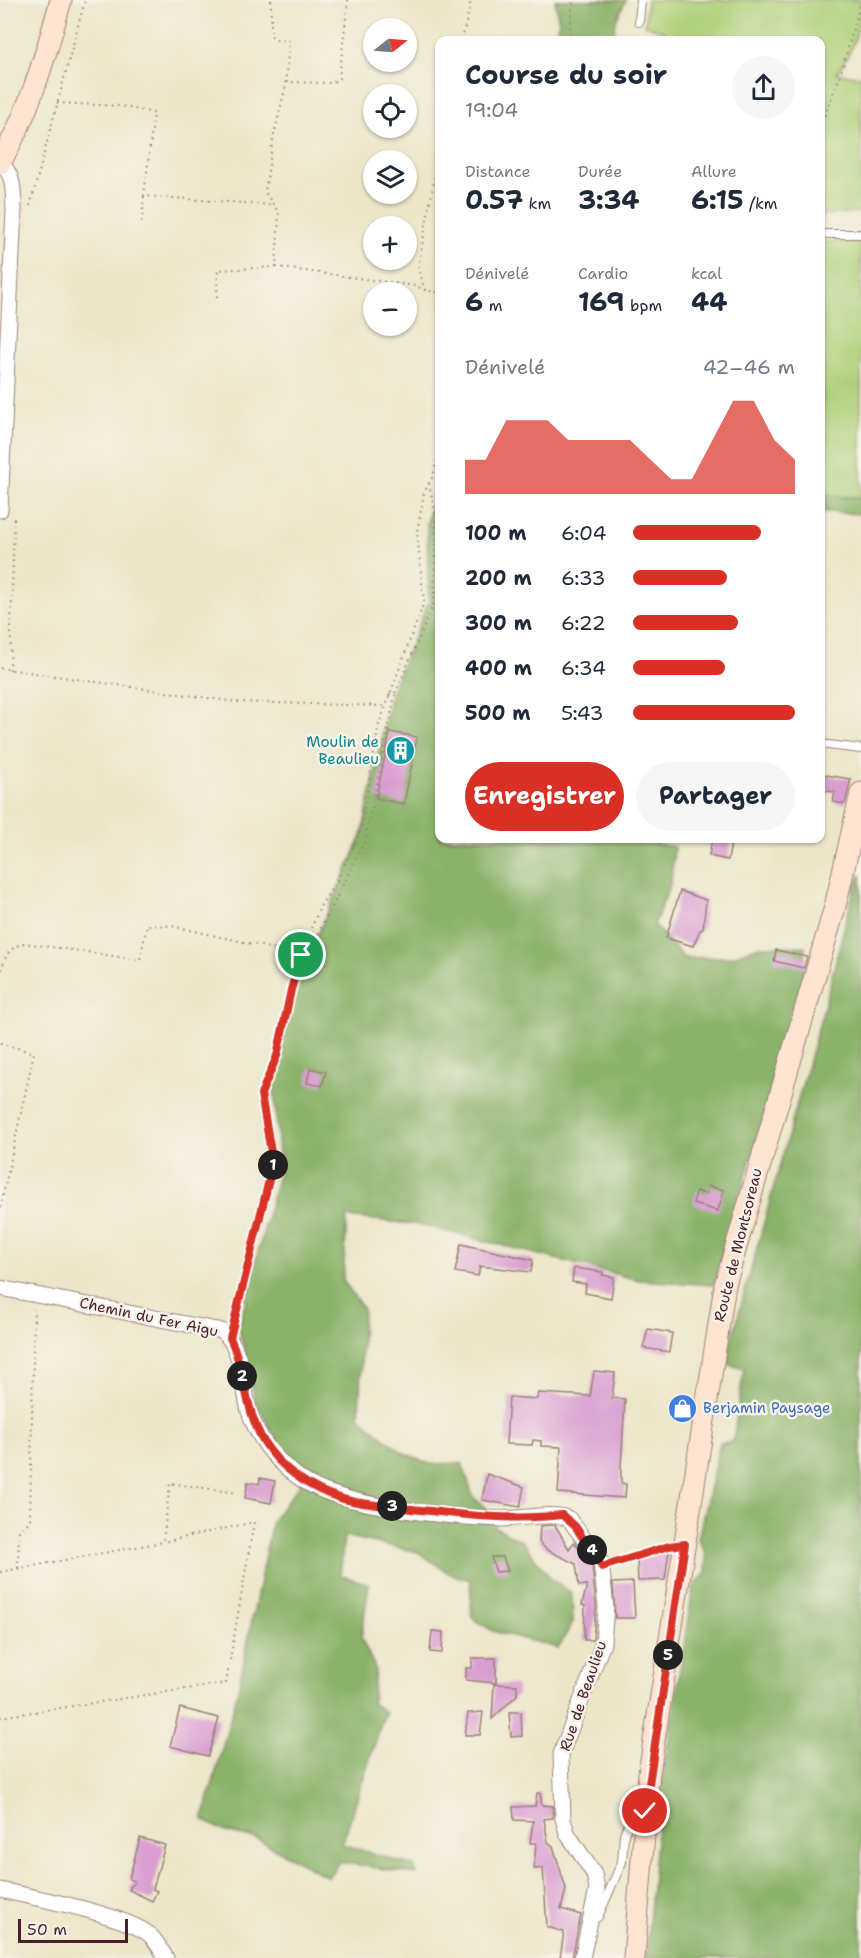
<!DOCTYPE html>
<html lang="fr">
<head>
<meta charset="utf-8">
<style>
  :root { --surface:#fff; --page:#f6f6f7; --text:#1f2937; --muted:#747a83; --accent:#d93025 }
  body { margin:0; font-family:"Shantell Sans",sans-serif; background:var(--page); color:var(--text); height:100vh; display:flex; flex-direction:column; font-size:22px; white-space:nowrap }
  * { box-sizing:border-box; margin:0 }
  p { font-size:20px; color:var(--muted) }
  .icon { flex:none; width:33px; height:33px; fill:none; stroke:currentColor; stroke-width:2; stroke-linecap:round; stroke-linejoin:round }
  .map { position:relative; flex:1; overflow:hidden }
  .details { position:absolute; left:435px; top:36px; width:390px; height:807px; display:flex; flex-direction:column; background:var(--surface); border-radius:12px; box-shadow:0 2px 4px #0004 }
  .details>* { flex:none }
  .needle { width:39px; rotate:73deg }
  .tools { position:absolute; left:363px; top:18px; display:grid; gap:12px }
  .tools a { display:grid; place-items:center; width:54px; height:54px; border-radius:50%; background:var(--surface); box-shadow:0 2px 4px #0004; font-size:30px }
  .scale { position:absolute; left:18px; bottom:15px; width:110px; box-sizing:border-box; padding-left:6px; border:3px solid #4a1f2b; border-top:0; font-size:16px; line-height:21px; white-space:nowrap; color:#4a1f2b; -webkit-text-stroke:4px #f7f3e8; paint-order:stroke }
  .pin { position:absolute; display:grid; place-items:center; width:51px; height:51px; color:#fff; margin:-26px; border:3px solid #fff; border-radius:50%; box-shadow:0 2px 6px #0007 }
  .km { position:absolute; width:30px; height:30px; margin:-15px; border-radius:50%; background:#222; color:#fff; font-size:16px; line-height:30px; text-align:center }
  .round { display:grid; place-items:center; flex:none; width:63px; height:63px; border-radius:32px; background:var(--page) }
  .head { display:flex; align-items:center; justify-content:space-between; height:102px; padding:0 30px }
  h1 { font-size:27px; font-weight:700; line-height:45px }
  .stats { display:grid; grid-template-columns:repeat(3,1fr); gap:9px; height:102px; padding:6px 30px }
  .stats div { display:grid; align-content:center }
  .stats b { font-size:26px; font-weight:700 }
  .stats small { font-size:16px; font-weight:400 }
  .stats p { font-size:16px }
  .chart { height:168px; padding:12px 30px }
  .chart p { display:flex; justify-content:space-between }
  .chart svg { width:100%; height:108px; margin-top:6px; fill:var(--accent); opacity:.7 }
  .action { display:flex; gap:12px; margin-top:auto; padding:12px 30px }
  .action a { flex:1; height:69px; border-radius:36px; background:var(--accent); color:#fff; font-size:24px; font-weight:700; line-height:69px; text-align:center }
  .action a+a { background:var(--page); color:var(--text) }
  ul { padding:0 30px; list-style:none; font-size:20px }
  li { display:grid; grid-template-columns:96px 72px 1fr; align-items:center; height:45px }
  li i { height:15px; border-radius:8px; background:var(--accent) }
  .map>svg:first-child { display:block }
  .green { fill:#aed079; stroke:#7c7852; stroke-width:1.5 }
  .forest { fill:#8ab269; stroke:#6a684a; stroke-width:1.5 }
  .building { fill:#d99dd1 }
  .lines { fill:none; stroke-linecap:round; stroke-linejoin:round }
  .lane-casing { stroke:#9b827a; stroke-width:10 }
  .street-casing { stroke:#9b827a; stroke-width:17 }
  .secondary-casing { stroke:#9b827a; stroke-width:23 }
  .path { stroke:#9b827a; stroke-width:2; stroke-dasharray:1.5 4.5; stroke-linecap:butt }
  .lane { stroke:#fff; stroke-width:8 }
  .street { stroke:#fff; stroke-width:15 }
  .secondary { stroke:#fde4d1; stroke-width:21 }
  .route-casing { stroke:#fff; stroke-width:12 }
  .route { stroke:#d93025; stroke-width:8 }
  .labels { text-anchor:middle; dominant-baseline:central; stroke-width:5; stroke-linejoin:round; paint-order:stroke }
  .culture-label { font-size:15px; fill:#0d838f; stroke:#f7f3e8; text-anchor:end }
  .street-label { font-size:15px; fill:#4a1f2b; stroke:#f7f3e8 }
  .shop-label { font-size:15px; fill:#366cbe; stroke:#f7f3e8; text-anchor:start }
</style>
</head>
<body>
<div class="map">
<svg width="861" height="1958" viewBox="0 0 861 1958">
  <rect width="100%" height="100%" fill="#f7f3e8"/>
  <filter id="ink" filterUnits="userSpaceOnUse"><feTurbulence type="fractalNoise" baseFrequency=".0167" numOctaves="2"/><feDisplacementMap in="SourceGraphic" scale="12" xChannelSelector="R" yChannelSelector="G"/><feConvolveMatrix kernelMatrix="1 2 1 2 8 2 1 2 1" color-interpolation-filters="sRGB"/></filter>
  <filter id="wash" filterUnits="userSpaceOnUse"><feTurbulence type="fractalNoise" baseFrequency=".008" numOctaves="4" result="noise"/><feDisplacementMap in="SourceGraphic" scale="24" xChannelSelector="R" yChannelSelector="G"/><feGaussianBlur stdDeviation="1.35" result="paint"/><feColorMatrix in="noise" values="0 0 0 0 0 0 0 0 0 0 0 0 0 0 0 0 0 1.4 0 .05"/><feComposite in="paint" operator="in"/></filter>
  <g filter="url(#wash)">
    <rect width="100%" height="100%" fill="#ece6c9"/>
    <g class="green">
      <path d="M647 0H861C861 26 853 53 836 73L861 77V212L821 215 820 40H663L664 31 645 25Z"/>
      <path d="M861 241V498L827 496 824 504 827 512 820 511 823 333H821V242Z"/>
    </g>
    <g class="forest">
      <path d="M555 0H626L616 21 613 40H556L559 23Z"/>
      <path d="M439 473 440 838H624L674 847 671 882 654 925 684 958 731 957 759 946H805L803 980 714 1285 639 1280 422 1225 347 1217 343 1280 363 1309 359 1417 402 1452 429 1464 462 1463 473 1497 491 1513 495 1527 522 1541 551 1579 572 1593 573 1622 558 1648 493 1631 472 1618 470 1580 450 1574 418 1552 344 1536 340 1575 369 1584 361 1638 375 1668 372 1703 385 1712 342 1844 414 1866 417 1874 339 1862 328 1877 257 1839 226 1832 203 1820 238 1690 272 1521 301 1483 255 1401 239 1327 280 1167 274 1088 292 992 362 836 391 692 429 601 427 523Z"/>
      <path d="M827 496 861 498V514L827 512 824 504Z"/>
      <path d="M861 874V1958H646L660 1794 693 1588 706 1572V1554L698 1539 720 1443 733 1442 744 1369 725 1363 827 996 855 885Z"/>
    </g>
    <g id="blocks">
      <g class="building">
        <path d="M390 732 417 737 404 804 376 798Z"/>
        <path d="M820 774 851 779 845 804 833 802 835 792 820 790Z"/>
        <path d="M712 838H732L728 860 709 856Z"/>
        <path d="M680 891 706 900 703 929 700 930 693 946 666 938Z"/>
        <path d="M776 950 807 957 804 968 774 961Z"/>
        <path d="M310 1068 326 1072 322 1086 307 1083Z"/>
        <path d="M708 1186 724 1190 718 1211 693 1204 696 1191 706 1194Z"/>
        <path d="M461 1244 533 1260 531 1272 480 1266 478 1276 455 1272Z"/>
        <path d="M574 1268 603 1272 602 1275 614 1277 611 1298 585 1293 586 1284 572 1282Z"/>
        <path d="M648 1329 672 1333 669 1352 643 1348Z"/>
        <path d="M594 1371 615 1373 612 1398 625 1399 621 1467V1483L626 1484 625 1498 558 1493 561 1447 541 1446V1441L533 1440 532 1445 506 1444 509 1397 537 1399 538 1393 590 1396Z"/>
        <path d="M487 1474 524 1487 520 1507 482 1500Z"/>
        <path d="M260 1478 275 1481 271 1503 245 1498 248 1482 259 1484Z"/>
        <path d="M555 1525 569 1549 574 1542 592 1566 596 1607 593 1640H584L585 1606 582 1605 587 1585 579 1586 576 1564 547 1550 539 1542 540 1526Z"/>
        <path d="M669 1551 665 1580 638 1581 637 1559Z"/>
        <path d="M491 1557H503L508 1571 496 1572Z"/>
        <path d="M633 1582 635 1618H615L613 1583Z"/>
        <path d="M432 1631 443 1632 442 1653 430 1652Z"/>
        <path d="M472 1658H496V1683L466 1680V1668H472Z"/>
        <path d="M494 1684 517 1685V1695L492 1719Z"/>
        <path d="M180 1708 219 1718 208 1756 170 1746Z"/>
        <path d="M483 1712 480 1735H465L468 1713Z"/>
        <path d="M509 1712H521L522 1736 511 1737Z"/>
        <path d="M537 1793H540L542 1805 553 1806V1818L544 1819 548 1842 553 1846 566 1889 561 1909 581 1915 572 1958H560L564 1932 547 1927 543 1868 534 1869 536 1843H530L533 1821 514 1820 513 1807 535 1806Z"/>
        <path d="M140 1838 165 1845 153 1889 157 1891 152 1901 129 1890 134 1881 129 1879Z"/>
      </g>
    </g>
  </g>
  <g filter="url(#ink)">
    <use href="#blocks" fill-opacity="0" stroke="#9b827a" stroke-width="1.5"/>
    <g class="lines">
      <defs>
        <g id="lane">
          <path d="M639 22 641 0"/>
          <path d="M820 234H861"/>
          <path d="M820 744 861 749"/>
          <path d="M230 1338 273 1164 261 1094"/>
          <path d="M598 1917 622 1862 624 1834 629 1822 641 1814"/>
        </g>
        <g id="street">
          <path d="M0 510 14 210C13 193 15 174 0 163"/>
          <path d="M0 1288 222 1331C244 1349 242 1385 249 1411 258 1440 277 1462 301 1479 340 1507 451 1517 501 1519 519 1519 556 1511 569 1519L601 1562 606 1607 603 1643 561 1754 563 1819 567 1833 594 1874 597 1889 582 1958"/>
          <path d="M0 1890C32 1897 127 1915 150 1935 157 1942 161 1950 166 1958"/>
        </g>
        <g id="secondary">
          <path d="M0 163C30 111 45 57 61 0"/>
          <path d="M634 1958 649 1773 725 1285 835 907 861 793"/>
        </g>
      </defs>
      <use href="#lane" class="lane-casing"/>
      <use href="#street" class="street-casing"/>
      <use href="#secondary" class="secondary-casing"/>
      <g class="path">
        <path d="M271 0V36L277 40 289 41 285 89 273 139 265 192 279 213 276 267 416 286 425 290"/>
        <path d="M462 40 471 0"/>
        <path d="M569 40 573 0"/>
        <path d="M286 82 331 83 339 79 348 0"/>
        <path d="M57 103 121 106 154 113 144 196 272 205"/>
        <path d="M820 127 841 73 861 1"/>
        <path d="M440 148 418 268 425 290 440 293"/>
        <path d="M30 206 85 0"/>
        <path d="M142 222 144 196"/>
        <path d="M217 297 218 270 276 267"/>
        <path d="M429 483 436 518"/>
        <path d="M0 668 236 702 385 706"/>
        <path d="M10 670 14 517"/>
        <path d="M389 695 396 692 434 603 436 520 440 507"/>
        <path d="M302 966 365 841 395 695"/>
        <path d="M0 976C4 959 7 948 24 943L140 960 147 925 172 926 301 955"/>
        <path d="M0 1043 34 1053 0 1209"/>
        <path d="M265 1083 277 1056 291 990 305 943 321 905 336 882 361 830 379 724 424 602 417 532 424 493 433 476 440 448"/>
        <path d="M616 1563 668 1546"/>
        <path d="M18 1568 19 1530 30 1521 34 1309"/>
        <path d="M0 1572 163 1542 170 1483 237 1493"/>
        <path d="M0 1717 226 1683 254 1522 163 1542"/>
      </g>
      <use href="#lane" class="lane"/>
      <use href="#street" class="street"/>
      <use href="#secondary" class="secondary"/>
    </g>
  </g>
  <g class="lines" filter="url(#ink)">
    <defs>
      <path id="route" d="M301 955 291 990 277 1056 261 1094 273 1164 230 1338C246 1371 244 1409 264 1442 280 1468 310 1489 340 1498 362 1505 388 1506 412 1509 463 1515 511 1521 562 1515L575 1526 602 1567 669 1546 685 1544 645 1811"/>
    </defs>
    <use href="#route" class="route-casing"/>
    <use href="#route" class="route"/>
  </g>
  <defs>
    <symbol id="building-disc" viewBox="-11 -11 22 22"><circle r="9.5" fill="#0f9aa8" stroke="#f7f3e8"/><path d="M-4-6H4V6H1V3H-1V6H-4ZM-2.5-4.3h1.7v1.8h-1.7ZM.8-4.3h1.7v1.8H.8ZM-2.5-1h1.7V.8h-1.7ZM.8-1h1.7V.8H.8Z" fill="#fff"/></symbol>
    <symbol id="shop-disc" viewBox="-11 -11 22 22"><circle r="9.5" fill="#3f7fe0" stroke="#f7f3e8"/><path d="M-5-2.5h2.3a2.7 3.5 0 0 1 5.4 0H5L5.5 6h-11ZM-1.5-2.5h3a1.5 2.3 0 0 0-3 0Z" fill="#fff"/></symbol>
  </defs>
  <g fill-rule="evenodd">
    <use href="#building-disc" x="384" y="734" width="33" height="33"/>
    <use href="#shop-disc" x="666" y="1392" width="33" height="33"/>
  </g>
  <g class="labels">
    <g class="culture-label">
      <text x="379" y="742">Moulin de<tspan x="379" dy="17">Beaulieu</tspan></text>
    </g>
    <g class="street-label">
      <text transform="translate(738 1245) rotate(-76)">Route de Montsoreau</text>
      <text transform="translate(149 1317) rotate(12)">Chemin du Fer Aigu</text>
      <text transform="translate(583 1696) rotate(-71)">Rue de Beaulieu</text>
    </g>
    <g class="shop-label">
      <text x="703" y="1408">Berjamin Paysage</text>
    </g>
  </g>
</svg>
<div class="tools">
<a><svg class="needle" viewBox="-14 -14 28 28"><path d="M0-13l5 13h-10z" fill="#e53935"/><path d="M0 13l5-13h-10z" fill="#747a83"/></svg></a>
<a><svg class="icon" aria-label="locate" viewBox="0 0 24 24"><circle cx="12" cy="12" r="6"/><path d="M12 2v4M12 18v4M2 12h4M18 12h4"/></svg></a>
<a><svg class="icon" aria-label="layers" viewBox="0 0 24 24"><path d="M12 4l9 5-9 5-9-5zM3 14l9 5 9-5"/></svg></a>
<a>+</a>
<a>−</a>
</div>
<div class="scale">50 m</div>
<div class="pin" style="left:301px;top:955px;background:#1e9e55"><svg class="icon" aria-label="arrive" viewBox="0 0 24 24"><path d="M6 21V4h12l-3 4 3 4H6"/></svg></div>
<div class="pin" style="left:645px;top:1811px;background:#d93025"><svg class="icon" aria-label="check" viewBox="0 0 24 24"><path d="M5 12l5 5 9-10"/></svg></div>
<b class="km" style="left:273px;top:1165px">1</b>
<b class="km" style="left:242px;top:1376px">2</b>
<b class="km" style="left:392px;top:1506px">3</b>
<b class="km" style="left:592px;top:1550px">4</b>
<b class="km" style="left:668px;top:1655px">5</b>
<section class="details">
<div class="head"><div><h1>Course du soir</h1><p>19:04</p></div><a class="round"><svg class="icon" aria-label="share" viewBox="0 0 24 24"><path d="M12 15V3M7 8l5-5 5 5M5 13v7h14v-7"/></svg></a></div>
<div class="stats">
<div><p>Distance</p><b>0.57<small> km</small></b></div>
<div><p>Durée</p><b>3:34</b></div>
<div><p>Allure</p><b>6:15<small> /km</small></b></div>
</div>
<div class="stats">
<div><p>Dénivelé</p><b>6<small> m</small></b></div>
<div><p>Cardio</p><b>169<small> bpm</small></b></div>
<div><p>kcal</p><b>44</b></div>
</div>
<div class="chart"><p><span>Dénivelé</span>42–46 m</p>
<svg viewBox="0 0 160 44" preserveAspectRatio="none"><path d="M0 44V30L10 30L20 14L30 14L40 14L50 22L60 22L70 22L80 22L90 30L100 38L110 38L120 22L130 6L140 6L150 22L160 30V44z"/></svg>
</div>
<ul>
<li><b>100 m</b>6:04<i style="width:79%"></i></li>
<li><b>200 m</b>6:33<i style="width:58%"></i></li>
<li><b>300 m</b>6:22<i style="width:65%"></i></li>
<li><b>400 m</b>6:34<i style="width:57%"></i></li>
<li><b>500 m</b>5:43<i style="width:100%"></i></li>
</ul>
<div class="action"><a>Enregistrer</a><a>Partager</a></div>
</section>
</div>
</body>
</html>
